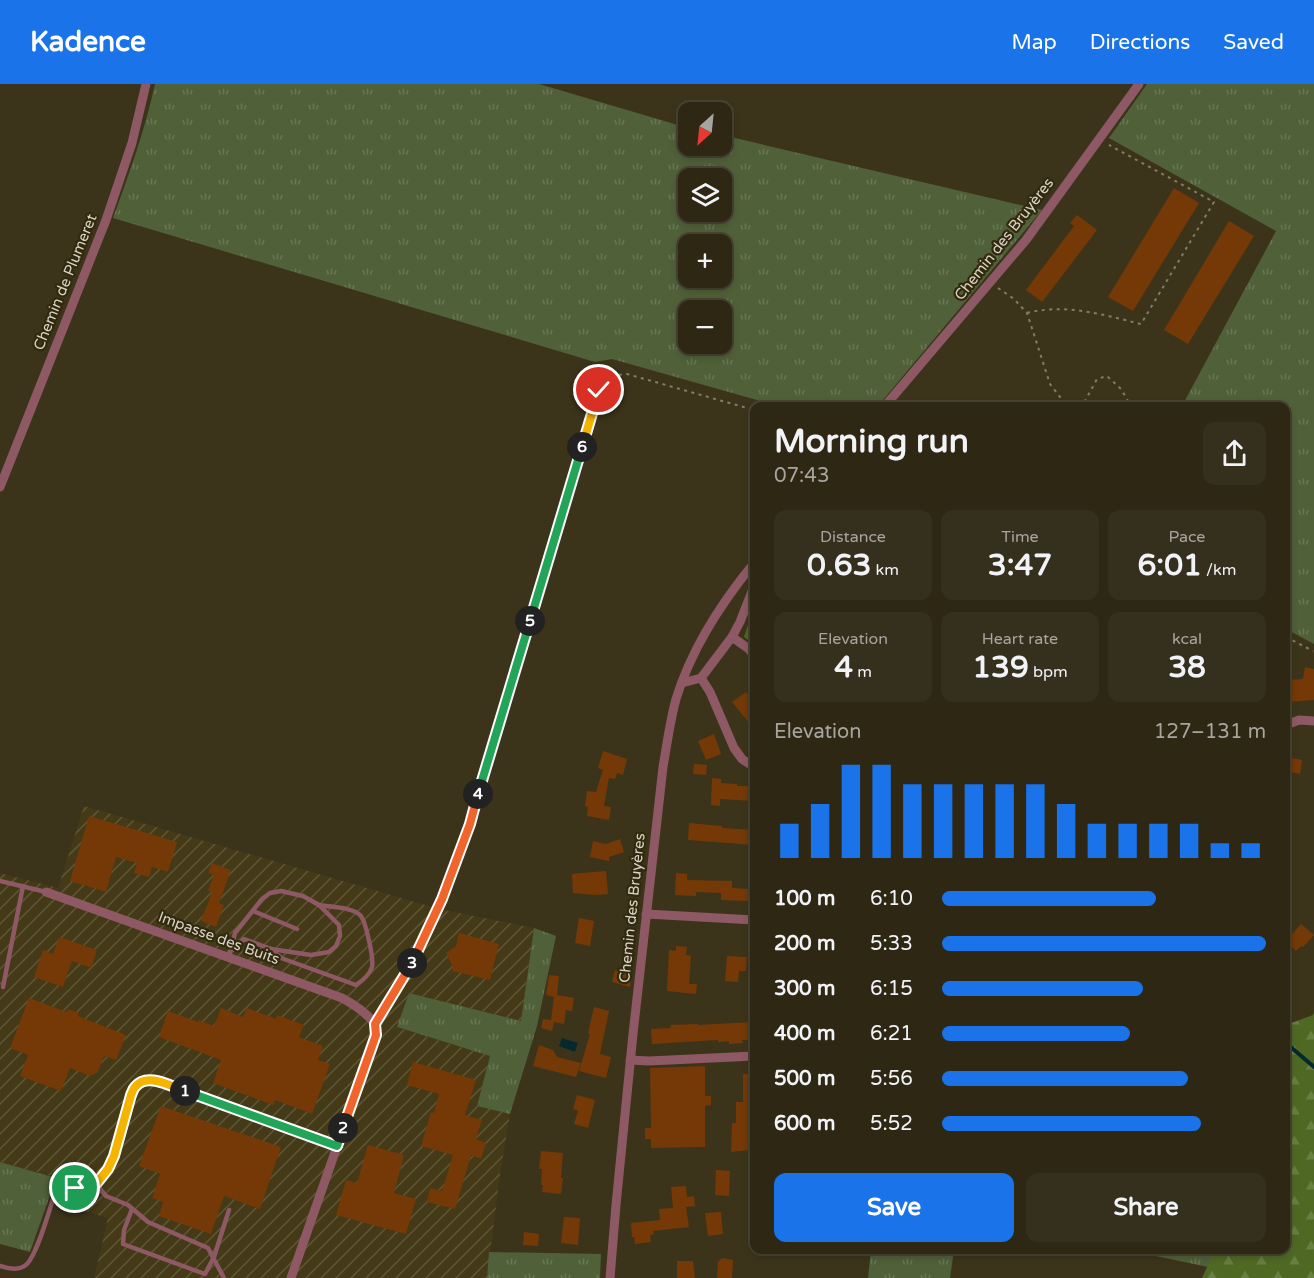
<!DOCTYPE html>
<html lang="en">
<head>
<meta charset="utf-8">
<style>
  :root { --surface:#2d2714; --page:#352f1d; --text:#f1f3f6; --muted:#a7a5a0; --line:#484434; --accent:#1a73e8 }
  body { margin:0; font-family:"Varela Round",sans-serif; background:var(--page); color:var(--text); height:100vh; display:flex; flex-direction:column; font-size:22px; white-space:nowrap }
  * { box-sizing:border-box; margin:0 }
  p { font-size:20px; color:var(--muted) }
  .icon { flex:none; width:33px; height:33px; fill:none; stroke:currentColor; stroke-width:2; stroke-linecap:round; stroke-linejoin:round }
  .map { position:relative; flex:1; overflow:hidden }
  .details { position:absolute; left:750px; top:318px; width:540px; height:852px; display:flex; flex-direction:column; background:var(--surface); border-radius:12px; box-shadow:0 3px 9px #0003,0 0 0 2px var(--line) }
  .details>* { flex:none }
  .needle { width:39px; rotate:207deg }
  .fabs { position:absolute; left:678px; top:18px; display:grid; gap:12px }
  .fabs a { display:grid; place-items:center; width:54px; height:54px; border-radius:12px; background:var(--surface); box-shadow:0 3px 9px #0003,0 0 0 2px var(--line); font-size:30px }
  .pin { position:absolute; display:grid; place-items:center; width:51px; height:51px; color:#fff; margin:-26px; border:3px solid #fff; border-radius:50%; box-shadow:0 2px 6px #0007 }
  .km { position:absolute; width:30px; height:30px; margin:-15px; border-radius:50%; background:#222; color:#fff; font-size:16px; line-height:30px; text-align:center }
  .round { display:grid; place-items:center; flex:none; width:63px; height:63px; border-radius:12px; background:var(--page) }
  .headline { display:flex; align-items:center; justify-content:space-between; height:102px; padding:0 24px }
  h1 { font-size:33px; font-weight:700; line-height:45px }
  .metrics { display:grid; grid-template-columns:repeat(3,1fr); gap:9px; height:102px; padding:6px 24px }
  .metrics div { display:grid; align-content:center; border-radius:12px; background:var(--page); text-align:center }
  .metrics b { font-size:30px; font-weight:700 }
  .metrics small { font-size:16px; font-weight:400 }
  .metrics p { font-size:16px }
  .chart { height:168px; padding:12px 24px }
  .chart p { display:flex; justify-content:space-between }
  .chart svg { width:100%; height:108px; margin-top:6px; stroke:var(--accent); stroke-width:6 }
  .cta { display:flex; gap:12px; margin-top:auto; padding:12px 24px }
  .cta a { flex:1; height:69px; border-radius:12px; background:var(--accent); color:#fff; font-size:24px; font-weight:700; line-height:69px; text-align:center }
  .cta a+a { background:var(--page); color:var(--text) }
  ul { padding:0 24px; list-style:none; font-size:20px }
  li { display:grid; grid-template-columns:96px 72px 1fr; align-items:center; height:45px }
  li i { height:15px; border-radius:8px; background:var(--accent) }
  header { display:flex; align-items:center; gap:36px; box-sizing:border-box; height:84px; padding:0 30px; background:var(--accent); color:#fff }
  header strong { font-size:28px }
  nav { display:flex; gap:33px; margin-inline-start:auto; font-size:21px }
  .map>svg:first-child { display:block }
  .industrial { fill:url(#industrial-furrows) }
  .grass { fill:url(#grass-tufts); fill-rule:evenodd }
  .forest { fill:url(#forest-firs) }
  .water { fill:url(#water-waves) }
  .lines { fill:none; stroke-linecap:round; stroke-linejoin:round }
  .stream { stroke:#05292d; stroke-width:4 }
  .building { fill:#743906 }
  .path { stroke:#837d67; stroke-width:2; stroke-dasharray:3 4.5; stroke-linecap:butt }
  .lane { stroke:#8e5965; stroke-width:4.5 }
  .street { stroke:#8e5965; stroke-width:9 }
  .split-1-casing { stroke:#fff; stroke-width:12 }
  .split-2-casing { stroke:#fff; stroke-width:12 }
  .split-3-casing { stroke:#fff; stroke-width:12 }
  .split-4-casing { stroke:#fff; stroke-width:12 }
  .split-5-casing { stroke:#fff; stroke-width:12 }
  .split-6-casing { stroke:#fff; stroke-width:12 }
  .split-7-casing { stroke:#fff; stroke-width:12 }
  .split-1 { stroke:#f5b400; stroke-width:8 }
  .split-2 { stroke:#22a559; stroke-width:8 }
  .split-3 { stroke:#f0652b; stroke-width:8 }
  .split-4 { stroke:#f0652b; stroke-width:8 }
  .split-5 { stroke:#22a559; stroke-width:8 }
  .split-6 { stroke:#22a559; stroke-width:8 }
  .split-7 { stroke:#f5b400; stroke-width:8 }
  .labels { text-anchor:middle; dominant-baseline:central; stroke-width:4.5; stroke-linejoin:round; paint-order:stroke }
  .street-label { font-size:15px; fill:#d9d4c5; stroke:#322a0f }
</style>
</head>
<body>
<header>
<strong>Kadence</strong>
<nav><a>Map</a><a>Directions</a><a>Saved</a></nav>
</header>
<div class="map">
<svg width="1314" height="1194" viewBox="0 0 1314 1194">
  <defs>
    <pattern id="industrial-furrows" width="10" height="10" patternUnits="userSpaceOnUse" patternTransform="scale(1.5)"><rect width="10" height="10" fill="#443a17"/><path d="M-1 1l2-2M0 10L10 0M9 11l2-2" fill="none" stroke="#5e5637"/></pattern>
    <pattern id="grass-tufts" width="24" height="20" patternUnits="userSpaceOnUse" patternTransform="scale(1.5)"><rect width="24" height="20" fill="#506039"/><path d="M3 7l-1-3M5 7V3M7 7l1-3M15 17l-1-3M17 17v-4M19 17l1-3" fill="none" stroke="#697654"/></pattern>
    <pattern id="forest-firs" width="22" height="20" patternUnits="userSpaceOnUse" patternTransform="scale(1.5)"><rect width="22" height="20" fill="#4f6924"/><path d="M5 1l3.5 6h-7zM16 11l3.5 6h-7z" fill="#687e42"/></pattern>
    <pattern id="water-waves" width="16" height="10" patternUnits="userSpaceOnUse" patternTransform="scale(1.5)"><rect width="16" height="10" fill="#05292d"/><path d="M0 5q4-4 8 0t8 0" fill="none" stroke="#29474a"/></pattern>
  </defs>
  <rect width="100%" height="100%" fill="#3c341a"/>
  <path class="industrial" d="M84 722 439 825 534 844 521 937 409 909 398 944 490 972 477 1022 510 1030 500 1090 487 1194H94L108 1134 76 1125V1099L0 1078V789L58 804Z"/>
  <g class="grass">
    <path d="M155 0H539L688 44V62H722V51L1042 126 878 322H778L612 275 595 278 113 134C129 90 145 46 155 0ZM722 94V128H688V94ZM688 160H722V194H688ZM722 226V260H688V226Z"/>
    <path d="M1147 0H1314V560L1286 545V322H1182L1276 147 1109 54Z"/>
    <path d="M534 844 556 852 537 942 510 1030 477 1022 490 972 397 943 409 909 521 937Z"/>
    <path d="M0 1078 56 1094 30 1168 0 1160Z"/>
    <path d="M871 1166H954L950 1194H868Z"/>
    <path d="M1127 1166H1215L1208 1183Z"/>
    <path d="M489 1168 601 1170 600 1194H487Z"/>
  </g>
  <g class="forest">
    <path d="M754 523V560L744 553Z"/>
    <path d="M1314 928V1194H1202L1215 1166H1286V941L1313 931Z"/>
  </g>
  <path class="water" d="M562 954 578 959 575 968 559 962Z"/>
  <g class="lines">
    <path class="stream" d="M1286 959 1314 983"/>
  </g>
  <g class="building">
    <path d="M1174 104 1199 119 1133 227 1108 213Z"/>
    <path d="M1077 131 1097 146 1042 218 1026 206 1074 142 1070 139Z"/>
    <path d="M1229 137 1254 152 1188 260 1164 246Z"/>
    <path d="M1305 583 1314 585V616L1286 618V596L1303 595Z"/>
    <path d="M746 608 754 619V645L732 618Z"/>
    <path d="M714 650 721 670 706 676 698 657Z"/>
    <path d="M603 667 627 675 623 691 617 689 615 695 609 694 604 722 611 723 609 736 587 732 588 723 585 722 587 707 596 708 603 686 598 684Z"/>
    <path d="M1286 673 1302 676 1300 690 1286 687Z"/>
    <path d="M694 680 707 681 706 691 693 690Z"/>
    <path d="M712 694 721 695V699L737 700V702H754V717L720 715V722L711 721Z"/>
    <path d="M89 732 177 758 168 788 152 783 149 793 134 789 137 779 116 773 106 808 70 797Z"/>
    <path d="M689 739 722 742V744L754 746V761L688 756Z"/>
    <path d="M620 755 624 768 609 773V777L590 773 593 757 606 760Z"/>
    <path d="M212 779 231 786 219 819 224 821 216 843 201 837 212 808 208 807 214 791 208 789Z"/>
    <path d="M606 787 608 810 595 811 573 809 572 790Z"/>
    <path d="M676 789 687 790V796L732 797V804L748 805V817L721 816V809L696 808V812L675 811Z"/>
    <path d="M579 834 594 837 590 862 575 859Z"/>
    <path d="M1301 840 1314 851 1303 863 1301 862 1296 867 1286 857Z"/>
    <path d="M459 849 499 860 490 896 452 887 453 883 446 869 456 862Z"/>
    <path d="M59 853 97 866 91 884 72 877 63 903 34 893 43 866 53 870Z"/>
    <path d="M676 862 687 863 686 871 691 872 689 900H697L696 910 667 907 669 866 676 867Z"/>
    <path d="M727 872 747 873 746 887H739L738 898 725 897Z"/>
    <path d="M615 886 632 890 630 903 612 898Z"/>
    <path d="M549 891 559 892 557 911 574 914 572 927 566 926 564 940 554 938 552 947 541 944 543 935 551 936 554 913 546 911Z"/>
    <path d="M29 914 67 928 68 925 79 929 78 932 126 951 116 976 104 972 98 988 90 992 70 984 61 1007 20 992 28 971 10 964Z"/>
    <path d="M594 923 609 927 600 970 611 973 606 994 579 987 590 950 588 949Z"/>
    <path d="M221 924 243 933 247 924 276 935 277 931 304 941 299 953 323 962 318 976 330 980 312 1030 275 1016 273 1021 213 999 221 976 159 953 168 927 198 938 199 936 214 942Z"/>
    <path d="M752 938V956H742L743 959 729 960V957L718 958V956L652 960 651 945 671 944 670 941 698 940V941Z"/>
    <path d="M539 961 553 966 557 973 581 979 576 993 533 982Z"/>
    <path d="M413 978 476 996 465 1031 482 1036 476 1055 486 1059 481 1075 471 1071 455 1125 427 1118 430 1104 442 1107 453 1071 421 1062 431 1028 434 1029 439 1010 407 1001Z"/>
    <path d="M705 982V1012H711V1021L705 1022V1063L651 1064V1055H645V1044H651L650 984Z"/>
    <path d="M743 990H754L752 1049H754V1064H750V1066L731 1068 732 1039H736V1018H743Z"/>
    <path d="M577 1011 595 1016 588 1044 574 1040 578 1027 573 1025Z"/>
    <path d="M161 1022 281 1063 260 1125 224 1112 211 1150 159 1132 163 1118 152 1114 160 1090 139 1082Z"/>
    <path d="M368 1061 404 1071 394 1109 416 1115 406 1150 336 1131 346 1096 357 1099Z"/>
    <path d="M541 1067 563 1069 561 1094H563L561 1110 542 1108 543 1101H541L542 1085H539Z"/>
    <path d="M716 1086 730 1087 729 1112 715 1111Z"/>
    <path d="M686 1102 687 1113 694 1112 695 1122 686 1123 689 1143 653 1147 654 1150 650 1151 651 1158 635 1160 634 1153H632L631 1139 660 1136 659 1125 673 1124 671 1103Z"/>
    <path d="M721 1128 723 1150 708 1152 705 1129Z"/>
    <path d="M564 1133 580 1134 578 1161 561 1159Z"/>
    <path d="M524 1148 539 1150 538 1162 523 1161Z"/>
    <path d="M722 1174 733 1176 732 1194H717L718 1178Z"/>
    <path d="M677 1177H693L695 1194H677Z"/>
  </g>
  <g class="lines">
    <g class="path">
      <path d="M998 204 1014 215 1027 229 1050 300 1067 322"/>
      <path d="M1027 229C1066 219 1104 231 1141 240L1214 118 1109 61"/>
      <path d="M1078 322 1085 317 1097 295 1107 292 1121 305 1128 317"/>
      <path d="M1286 553 1313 567"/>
      <path d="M418 866 442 815 470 739 599 306C609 293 611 291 627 290L754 326"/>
    </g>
    <g class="lane">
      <path d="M0 797 46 808"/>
      <path d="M253 827 297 845"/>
      <path d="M271 865 281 874 356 901C362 897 370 890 372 883 374 875 366 839 361 832 354 823 329 823 319 821"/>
      <path d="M229 874 235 849 262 815 270 809 281 807 303 812 319 821 339 841 340 852 336 862 329 868 311 871 271 865 244 855 232 866"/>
      <path d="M3 903 23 802"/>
      <path d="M132 1125 124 1146 123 1160 205 1190 214 1173 229 1126"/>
      <path d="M0 1182C9 1185 20 1187 27 1180 38 1169 50 1123 56 1106L60 1104H75L96 1100 106 1112 128 1121 148 1138 208 1164 224 1194"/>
    </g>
    <g class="street">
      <path d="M885 322 1026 156 1139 0"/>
      <path d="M0 403 106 136 132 59 146 0"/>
      <path d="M732 553 749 565 754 572"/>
      <path d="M701 594 710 608 734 664 742 675 754 683"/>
      <path d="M682 599 701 594 732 553 740 538 753 505 754 497"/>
      <path d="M1286 641 1299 636 1314 637"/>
      <path d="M46 808 342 914C355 921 366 928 375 940"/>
      <path d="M646 830 754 836"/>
      <path d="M630 976 649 977 754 972"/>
      <path d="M96 1100 108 1085 114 1073 131 1012C137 1000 142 996 155 996L337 1062"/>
      <path d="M291 1194 376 951 375 940 414 875"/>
      <path d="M610 1194 616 1121 633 950 663 683C667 660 670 637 676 615 691 566 722 518 754 479"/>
    </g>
  </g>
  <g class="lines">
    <defs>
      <path id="split-1" d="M75 1104 96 1100 108 1085 114 1072 131 1011C132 1009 133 1005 135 1003 147 988 170 1002 185 1007"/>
      <path id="split-2" d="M185 1007 337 1062 343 1044"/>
      <path id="split-3" d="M343 1044 376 951 375 940 412 879"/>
      <path id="split-4" d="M412 879 442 815 470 740 478 710"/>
      <path id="split-5" d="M478 710 530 537"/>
      <path id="split-6" d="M530 537 582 363"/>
      <path id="split-7" d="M582 363 599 306"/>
    </defs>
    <use href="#split-1" class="split-1-casing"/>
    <use href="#split-2" class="split-2-casing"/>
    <use href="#split-3" class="split-3-casing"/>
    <use href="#split-4" class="split-4-casing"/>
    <use href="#split-5" class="split-5-casing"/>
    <use href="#split-6" class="split-6-casing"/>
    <use href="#split-7" class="split-7-casing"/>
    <use href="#split-1" class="split-1"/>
    <use href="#split-2" class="split-2"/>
    <use href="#split-3" class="split-3"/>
    <use href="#split-4" class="split-4"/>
    <use href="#split-5" class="split-5"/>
    <use href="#split-6" class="split-6"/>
    <use href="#split-7" class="split-7"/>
  </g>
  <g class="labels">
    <g class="street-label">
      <text transform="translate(1004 155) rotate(-52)">Chemin des Bruyères</text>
      <text transform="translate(65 198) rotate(-68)">Chemin de Plumeret</text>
      <text transform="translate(632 824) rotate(-84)">Chemin des Bruyères</text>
      <text transform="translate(219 854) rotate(20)">Impasse des Buits</text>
    </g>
  </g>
</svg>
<div class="fabs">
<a><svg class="needle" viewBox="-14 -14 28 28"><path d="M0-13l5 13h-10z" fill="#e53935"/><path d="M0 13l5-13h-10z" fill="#a7a5a0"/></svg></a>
<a><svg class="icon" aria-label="layers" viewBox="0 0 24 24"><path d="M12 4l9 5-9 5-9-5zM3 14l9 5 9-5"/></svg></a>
<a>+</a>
<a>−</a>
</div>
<div class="pin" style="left:75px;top:1104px;background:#1e9e55"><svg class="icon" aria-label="arrive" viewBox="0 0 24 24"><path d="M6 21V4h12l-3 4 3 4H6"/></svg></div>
<div class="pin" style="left:599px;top:306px;background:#d93025"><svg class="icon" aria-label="check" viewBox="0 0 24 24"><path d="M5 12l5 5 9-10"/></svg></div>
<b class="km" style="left:185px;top:1007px">1</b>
<b class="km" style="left:343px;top:1044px">2</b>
<b class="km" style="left:412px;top:879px">3</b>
<b class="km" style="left:478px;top:710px">4</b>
<b class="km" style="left:530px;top:537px">5</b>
<b class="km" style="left:582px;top:363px">6</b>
<section class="details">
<div class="headline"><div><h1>Morning run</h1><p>07:43</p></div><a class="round"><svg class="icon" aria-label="share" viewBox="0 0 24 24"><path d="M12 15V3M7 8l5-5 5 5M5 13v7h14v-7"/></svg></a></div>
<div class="metrics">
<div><p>Distance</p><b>0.63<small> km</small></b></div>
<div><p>Time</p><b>3:47</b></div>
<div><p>Pace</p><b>6:01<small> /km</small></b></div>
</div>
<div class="metrics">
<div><p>Elevation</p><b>4<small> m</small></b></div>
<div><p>Heart rate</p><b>139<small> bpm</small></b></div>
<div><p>kcal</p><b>38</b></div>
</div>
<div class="chart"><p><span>Elevation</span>127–131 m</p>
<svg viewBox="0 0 160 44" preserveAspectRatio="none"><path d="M5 44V30M15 44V22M25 44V6M35 44V6M45 44V14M55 44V14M65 44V14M75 44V14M85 44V14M95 44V22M105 44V30M115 44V30M125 44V30M135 44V30M145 44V38M155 44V38"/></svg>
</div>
<ul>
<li><b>100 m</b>6:10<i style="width:66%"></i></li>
<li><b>200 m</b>5:33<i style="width:100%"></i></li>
<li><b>300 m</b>6:15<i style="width:62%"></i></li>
<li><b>400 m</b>6:21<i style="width:58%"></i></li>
<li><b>500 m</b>5:56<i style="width:76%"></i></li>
<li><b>600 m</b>5:52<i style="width:80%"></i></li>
</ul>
<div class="cta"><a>Save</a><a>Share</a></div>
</section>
</div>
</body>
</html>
